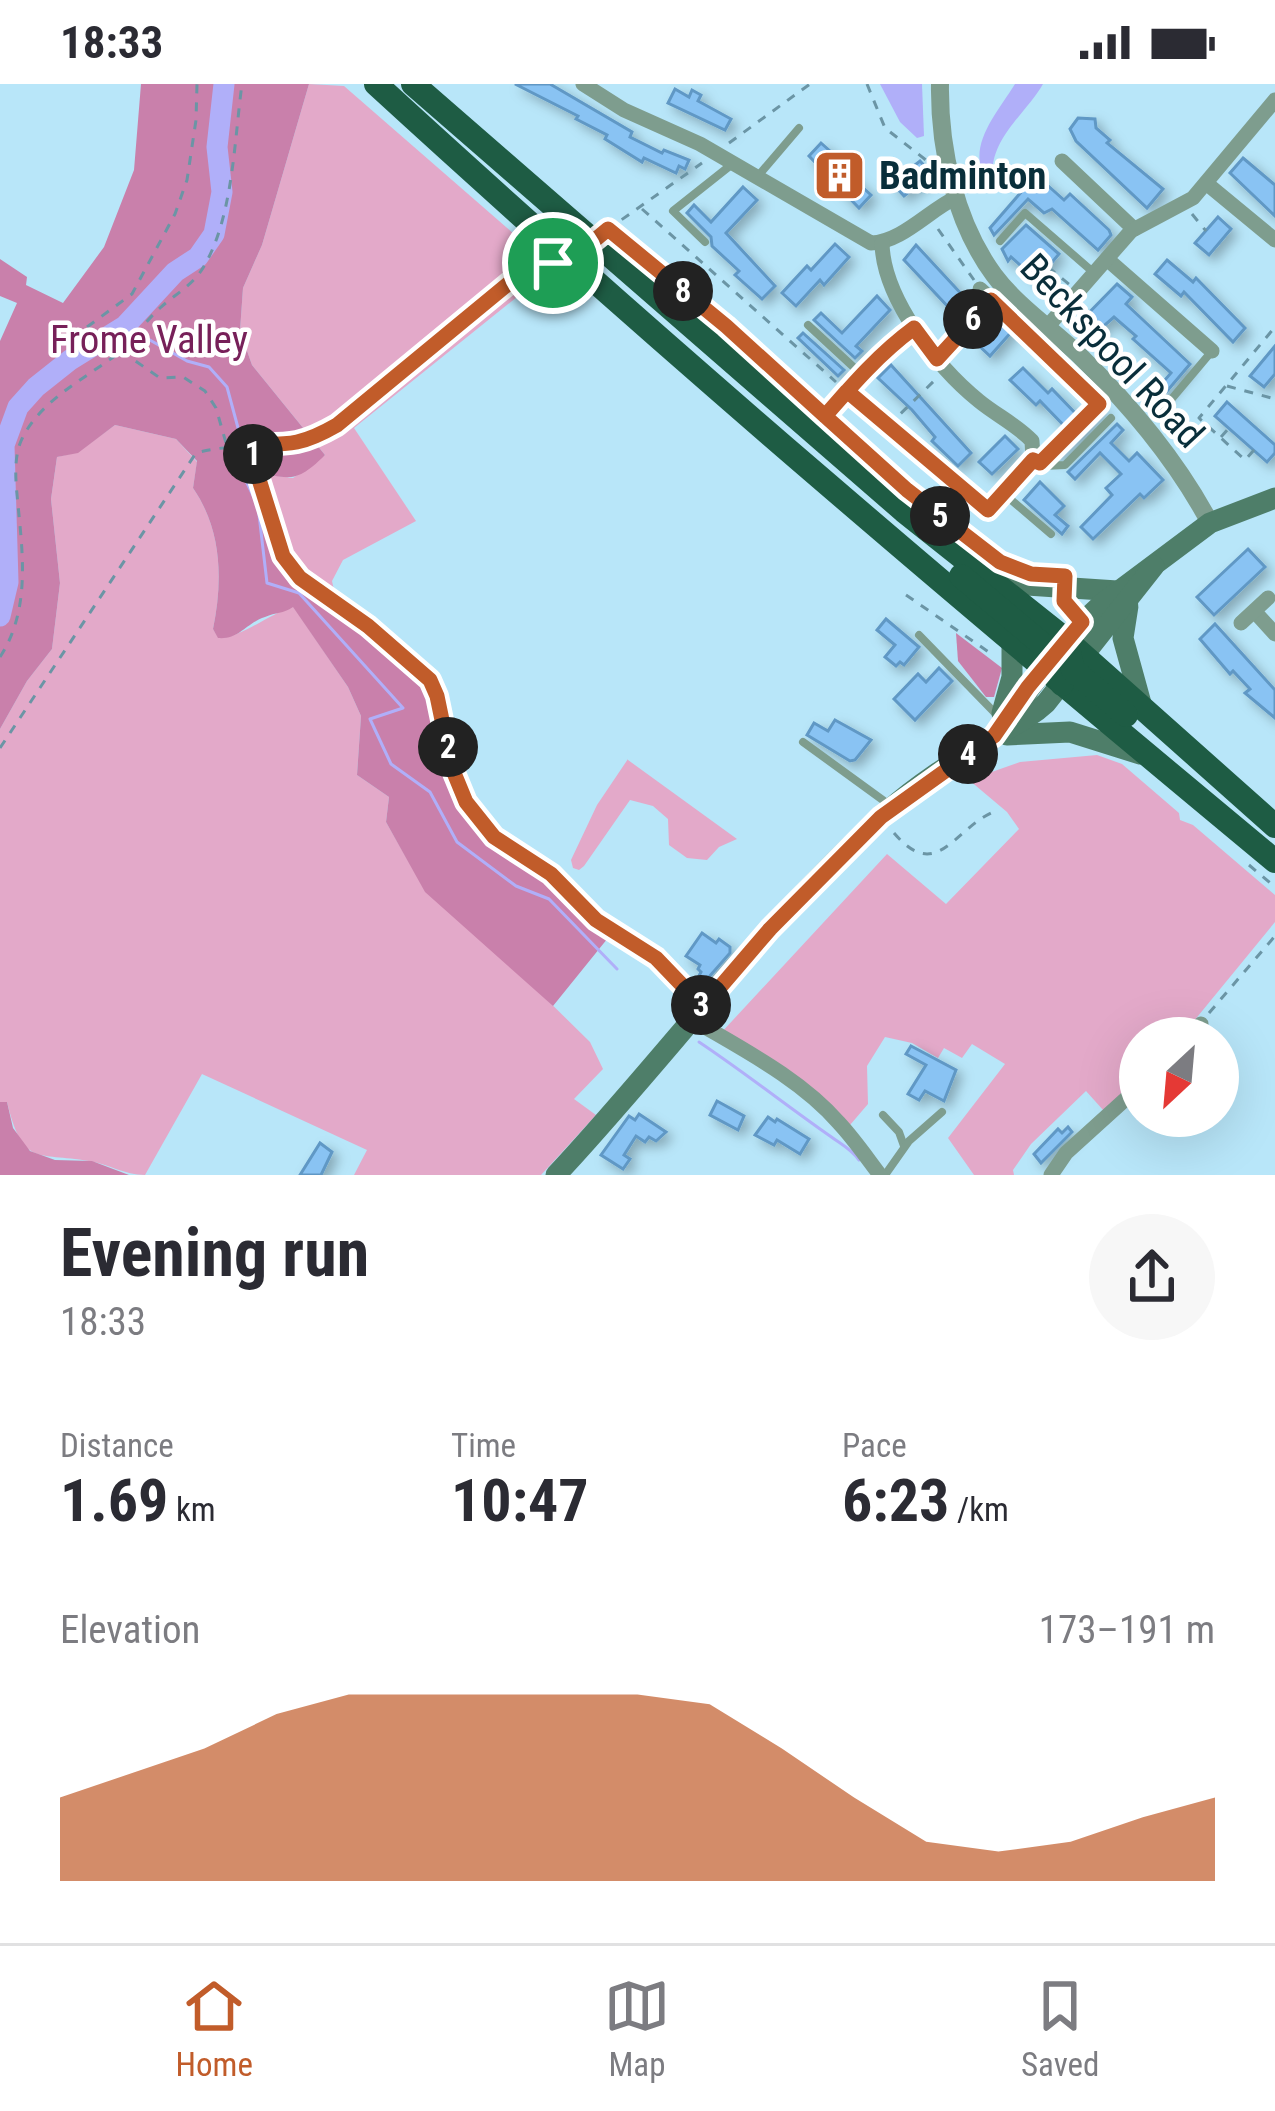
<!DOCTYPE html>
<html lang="en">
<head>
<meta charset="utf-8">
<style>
  :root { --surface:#fff; --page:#f7f7f7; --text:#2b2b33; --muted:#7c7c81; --line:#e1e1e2; --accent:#c15c2a }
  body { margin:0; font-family:"Roboto Condensed",sans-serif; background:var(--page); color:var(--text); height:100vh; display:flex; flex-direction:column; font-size:45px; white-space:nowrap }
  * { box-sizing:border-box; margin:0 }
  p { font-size:39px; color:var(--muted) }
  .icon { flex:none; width:66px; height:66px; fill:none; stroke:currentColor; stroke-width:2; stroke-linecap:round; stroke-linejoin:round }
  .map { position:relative; height:1091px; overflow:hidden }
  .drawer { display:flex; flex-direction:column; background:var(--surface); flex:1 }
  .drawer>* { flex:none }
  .needle { width:78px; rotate:206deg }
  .buttons { position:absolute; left:1119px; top:933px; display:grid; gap:24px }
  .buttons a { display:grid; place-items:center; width:120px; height:120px; border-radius:50%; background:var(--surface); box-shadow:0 12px 48px #0002; font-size:60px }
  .pin { position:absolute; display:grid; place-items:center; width:102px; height:102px; color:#fff; margin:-51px; border:6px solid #fff; border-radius:50%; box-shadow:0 3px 12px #0007 }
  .km { position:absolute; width:60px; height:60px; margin:-30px; border-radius:50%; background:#222; color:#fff; font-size:33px; line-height:60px; text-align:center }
  .round { display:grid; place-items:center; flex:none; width:126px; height:126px; border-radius:63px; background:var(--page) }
  .head { display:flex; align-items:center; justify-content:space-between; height:204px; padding:0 60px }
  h1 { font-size:66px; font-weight:700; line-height:90px }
  .metrics { display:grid; grid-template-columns:repeat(3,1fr); gap:18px; height:204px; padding:12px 60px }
  .metrics div { display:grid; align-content:center }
  .metrics b { font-size:60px; font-weight:700 }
  .metrics small { font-size:33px; font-weight:400 }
  .metrics p { font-size:33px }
  .chart { height:336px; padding:24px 60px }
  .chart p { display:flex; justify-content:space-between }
  .chart svg { width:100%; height:216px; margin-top:12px; fill:var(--accent); opacity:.7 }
  .status { display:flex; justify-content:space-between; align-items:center; height:84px; padding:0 60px; background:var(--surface); direction:ltr }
  .status svg { height:33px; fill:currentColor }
  .dock { display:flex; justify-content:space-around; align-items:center; height:168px; border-top:3px solid var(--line); background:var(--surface); font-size:33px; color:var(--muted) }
  .dock a { display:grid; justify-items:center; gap:6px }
  .dock .current { color:var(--accent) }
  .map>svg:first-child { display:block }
  .green { fill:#e3a9c9 }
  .forest { fill:#c980ab }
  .water { fill:#b0aff9 }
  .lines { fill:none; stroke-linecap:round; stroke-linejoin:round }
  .stream { stroke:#b0aff9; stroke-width:3 }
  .river { stroke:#b0aff9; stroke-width:21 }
  .building { fill:#89c3f3; stroke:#6098c5; stroke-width:3; filter:url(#shadow) }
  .path { stroke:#6b95a5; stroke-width:3; stroke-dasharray:9 9; stroke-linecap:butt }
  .service { stroke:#7e9d8e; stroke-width:8 }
  .minor { stroke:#7e9d8e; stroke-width:15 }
  .tertiary { stroke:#7e9d8e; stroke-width:18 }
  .secondary { stroke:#4e7e69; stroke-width:21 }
  .trunk { stroke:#1e5c44; stroke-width:24 }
  .route-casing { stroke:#fff; stroke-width:24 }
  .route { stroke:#c15c2a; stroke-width:15 }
  .labels { text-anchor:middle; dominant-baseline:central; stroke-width:9; stroke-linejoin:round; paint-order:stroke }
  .poi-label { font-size:39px; font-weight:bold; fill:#092e3a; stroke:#fff; text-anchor:start }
  .park-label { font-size:39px; fill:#772059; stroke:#fff }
  .street-label { font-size:39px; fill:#092e3a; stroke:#fff }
</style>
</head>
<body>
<div class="status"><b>18:33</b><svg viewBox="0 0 49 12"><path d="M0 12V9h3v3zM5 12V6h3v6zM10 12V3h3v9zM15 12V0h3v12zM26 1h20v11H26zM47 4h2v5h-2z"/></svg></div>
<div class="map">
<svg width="1275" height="1091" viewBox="0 0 1275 1091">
  <defs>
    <filter id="shadow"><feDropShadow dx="5.5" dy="5.5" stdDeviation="6" flood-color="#0004"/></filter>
  </defs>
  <rect width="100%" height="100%" fill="#b8e6f9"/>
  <g class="green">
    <path d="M309 0 344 2 553 184 354 344 416 437 343 476 332 497 334 506 319 511 301 498 290 502C276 483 276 466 270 445 265 425 254 407 247 388L293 394 325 371 252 281 240 247 243 204 262 161Z"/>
    <path d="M115 341 176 355 197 378 193 404C222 446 223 496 213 545L219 554C237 555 271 530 293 522L348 603 361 632 357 691 389 713 386 738 426 808 532 901 590 958 603 985 574 1015 596 1031 541 1091H354L367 1066 202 990 145 1091C124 1091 109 1080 89 1077 36 1068 23 1083 7 1018H0V645L27 597 52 565 60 499 51 415 57 373 78 368Z"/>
    <path d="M1097 671 1122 680 1179 729 1180 736 1193 741 1275 811V838L1180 954H1140V994L1104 1027 1086 1007 1031 1060 1013 1086 1014 1091H974L948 1054 1005 980 972 960 962 974 944 964 938 974 912 959 885 953 867 982 868 1020 850 1041 720 950 887 770 946 820 1019 745 1007 728 969 696 1020 678Z"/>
    <path d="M628 675V676L737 755 719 763 707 776 687 774 669 761 668 735 653 722 630 716 584 782 579 786 573 784 571 776 597 721Z"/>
  </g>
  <g class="forest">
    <path d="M141 0H309L262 161 243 204 240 247 252 281 325 371C291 405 288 390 247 389L270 444 275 473 290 501 301 498 319 511 334 506 354 529 427 586 441 627 453 706 470 737 494 761 564 808 612 849 553 922 425 808 386 738 389 713 357 691 361 632 348 603 293 523C283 530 276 528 265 533 246 539 239 556 218 554L213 545C223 496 222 446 193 404L197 377 176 355 115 341 78 369 57 373 51 415 60 499 52 565 27 597 0 645V257L17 219 0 212V175L27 193 26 201 63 219 104 163 134 86Z"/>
    <path d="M956 549 1002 584 994 613H986L958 577Z"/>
    <path d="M0 1018H7L13 1044 30 1067 55 1076 92 1077 129 1091H0Z"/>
  </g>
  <g class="water">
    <path d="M880 0H922L924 52 917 54 900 38Z"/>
    <path d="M1015 0H1043C1025 31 988 56 993 95L988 99C964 64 996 31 1015 0Z"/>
  </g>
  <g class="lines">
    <g class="stream">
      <path d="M125 242 187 277 209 283 227 303 241 355 236 376 258 422 267 499 299 509 403 624 370 635 391 680 430 708 457 758 516 802 549 815 617 885"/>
      <path d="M699 958C744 988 787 1022 830 1052 842 1061 850 1064 859 1076"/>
    </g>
    <path class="river" d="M0 532 8 498 4 361 18 323 36 303 70 276 125 242 175 188 198 173 214 150 222 108 217 63 224 0"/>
  </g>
  <g class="building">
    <path d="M515 0H550L632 48 630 53 662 69 664 66 689 76 685 85 679 82 676 89 644 74 642 78 605 55 607 51 576 35 578 32Z"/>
    <path d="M675 5 689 13 692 6 701 11 698 17 731 35 725 46 668 19Z"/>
    <path d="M1078 34 1095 35 1096 44 1110 56 1107 59 1163 105 1147 124 1076 57 1070 45Z"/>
    <path d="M821 59 848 83 845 87 871 111 859 124 809 72Z"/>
    <path d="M1243 74 1275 101V132L1230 89Z"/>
    <path d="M920 77 932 90 904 112 892 99Z"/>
    <path d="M1036 91 1064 116 1070 110 1109 146 1111 151 1098 166 1052 125 1044 129 1028 115 994 151 990 144Z"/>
    <path d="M743 103 757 116 726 149 775 202 762 215 735 191 739 187 712 162 711 153 687 129 694 121 711 138Z"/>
    <path d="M1218 133 1231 145 1209 171 1195 159Z"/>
    <path d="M1026 141 1059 170 1037 196 1011 173 1008 177 1002 165Z"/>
    <path d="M835 160 849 173 824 201 820 196 796 222 782 209 807 182 811 186Z"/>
    <path d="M916 161 966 215 953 228 904 176Z"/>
    <path d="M1167 176 1193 198 1196 194 1245 244 1233 258 1184 208 1181 212 1155 190Z"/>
    <path d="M1117 200 1132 213 1126 220 1190 280 1157 319 1150 313 1171 289 1133 255 1136 252 1114 233 1090 254 1076 242Z"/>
    <path d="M877 212 890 226 856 262 862 267 855 274 814 236 821 229 842 249Z"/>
    <path d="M998 237 1014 245 990 272 977 260Z"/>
    <path d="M803 249 844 286 838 292 798 254Z"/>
    <path d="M1275 262V290L1264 303 1250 292Z"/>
    <path d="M891 281 971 369 958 382 932 357 935 353 912 326 878 294Z"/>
    <path d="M1023 284 1048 309 1052 305 1084 338 1100 322 1105 328 1061 373 1050 371 1072 350 1040 317 1036 321 1010 296Z"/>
    <path d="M1227 318 1275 361V369L1267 378 1215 332Z"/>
    <path d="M1117 340 1123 346 1111 359 1129 377 1137 369 1163 396 1144 414 1140 410 1093 455 1081 443 1112 411 1106 404 1121 390 1100 369 1075 395 1068 388Z"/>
    <path d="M1005 352 1018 365 992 390 979 378Z"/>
    <path d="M1040 398 1064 422 1055 431 1068 442 1062 450 1024 416Z"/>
    <path d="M1248 465 1265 483 1214 531 1197 513Z"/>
    <path d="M886 535 919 563 904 581 900 578 896 582 885 573 895 561 877 546Z"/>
    <path d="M1215 540 1275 606V634L1245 609 1250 605 1233 587 1230 590 1200 555Z"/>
    <path d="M939 584 952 597 915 636 894 615 918 590 926 598Z"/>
    <path d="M835 636 871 656 855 676 850 677 807 651 814 639 828 647Z"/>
    <path d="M702 849 716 859 719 855 730 863V869L694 910 690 908 701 888 698 885 700 881 686 872Z"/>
    <path d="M911 962 956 986 944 1017 925 1007 919 1016 908 1010 926 981 906 970Z"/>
    <path d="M717 1017 744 1032 738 1046 710 1031Z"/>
    <path d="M639 1030 666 1048 656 1057 649 1053 645 1058 636 1052 624 1071 630 1075 623 1085 601 1071 629 1032 635 1036Z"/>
    <path d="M768 1033 775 1038 777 1035 809 1055 800 1070 777 1056 774 1061 755 1051Z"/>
    <path d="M1068 1043 1072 1048 1041 1079 1034 1070 1058 1045 1062 1049Z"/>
    <path d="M320 1059 332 1068 321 1091H300Z"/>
  </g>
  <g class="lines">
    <g class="path">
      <path d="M867 0 885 44 931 80"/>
      <path d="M729 59 810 0"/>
      <path d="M642 125 836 298"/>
      <path d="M1192 130 1206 147"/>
      <path d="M938 145 974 196"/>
      <path d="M607 146 702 79"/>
      <path d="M623 157 726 242 856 359"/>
      <path d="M1048 183 1070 201"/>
      <path d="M1013 236 1099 320 1047 372"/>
      <path d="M87 243 132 210 175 130 187 96 196 36 197 0"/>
      <path d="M121 267 160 294 183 293 205 307 216 324 226 359"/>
      <path d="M1227 302 1275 315"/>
      <path d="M857 316 979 418"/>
      <path d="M825 332 838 318"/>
      <path d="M888 342 936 295"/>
      <path d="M1221 353 1229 344"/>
      <path d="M254 362 251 382 257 389 283 472 300 494 368 542 430 595 437 612 453 684 466 718 495 753 551 790 596 836 656 875 690 909"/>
      <path d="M1254 366 1245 376 1199 334 1275 243"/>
      <path d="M906 511 993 571"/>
      <path d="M0 573C30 527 23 472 18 421 16 400 13 376 21 357 39 317 83 296 116 271 133 258 144 238 160 224 173 212 191 202 201 187 233 138 234 58 242 0"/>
      <path d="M0 664 196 369C233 359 257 365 293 361 309 359 323 349 337 341L514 195 535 180 550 179"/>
      <path d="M894 749C936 798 952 748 991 729"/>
      <path d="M1249 781 1275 803"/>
      <path d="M1209 929 1275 852"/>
    </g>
    <g class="service">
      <path d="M758 92 799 44"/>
      <path d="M1000 157 1025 129 1093 188"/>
      <path d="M705 158 673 127 731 81"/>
      <path d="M808 241 861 290"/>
      <path d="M1164 324 1212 267"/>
      <path d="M1033 375 1044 382 1065 381 1111 334"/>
      <path d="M1003 409 1051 450"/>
      <path d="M919 551 995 629"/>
      <path d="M803 658 891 722"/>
      <path d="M883 1031 899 1048 904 1062"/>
      <path d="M885 1091 909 1057 942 1028"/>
    </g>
    <g class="minor">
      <path d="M583 0 624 26 700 60 871 159C902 158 929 126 957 113"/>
      <path d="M1062 77 1134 145"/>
      <path d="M1206 99 1275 156"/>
      <path d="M882 159C883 214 937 283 979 317 996 331 1017 341 1032 357L1033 375 988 426"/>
      <path d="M1107 175 1212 267"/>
      <path d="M980 205 1003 226"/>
      <path d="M1048 242 1131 147 1193 114 1275 16"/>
      <path d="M937 275 991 216"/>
      <path d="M847 307 890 262 914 244"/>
      <path d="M1255 528 1275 550"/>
      <path d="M1241 539 1268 514"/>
      <path d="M693 936C742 965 801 995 839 1039 854 1055 867 1074 880 1091"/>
      <path d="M1189 954 1201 940"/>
      <path d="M1051 1091 1066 1069 1140 1002"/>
    </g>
    <path class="tertiary" d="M940 0C939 64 955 138 994 191 1017 222 1053 246 1081 273 1131 322 1177 377 1210 439"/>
    <g class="secondary">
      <path d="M988 492 1027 501 1117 507"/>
      <path d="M1128 522 1123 554 1142 623"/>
      <path d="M1002 629 1012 593V558"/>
      <path d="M997 648 1073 547 1103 519 1210 439 1275 414"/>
      <path d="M1007 651 1070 648 1140 670"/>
      <path d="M556 1091C668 971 765 837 888 727 919 699 958 675 993 653 1012 642 1030 634 1046 619L1154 482"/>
    </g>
    <g class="trunk">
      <path d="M376 0C668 268 970 524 1275 777"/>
      <path d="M413 0 904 427 1066 556 1275 742"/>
      <path d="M961 492 1055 571 1062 600"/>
      <path d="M1067 559 1073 586 1126 631"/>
    </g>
  </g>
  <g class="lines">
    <defs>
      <path id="route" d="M553 179 535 180 514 195 337 341C304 360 291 361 254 360L251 382 257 389 283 472 300 494 368 542 430 596 437 612 452 684 466 718 494 753 551 790 596 836 656 874 703 923 770 845 881 733 994 652 1028 603 1082 538 1064 517 1065 492 1031 490 1000 478 907 406 825 332C853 300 880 269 914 244L937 275 991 216 1099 320 1040 379 1033 376 988 426 847 307 825 332 726 242 608 145 584 165 569 164 553 179"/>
    </defs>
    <use href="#route" class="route-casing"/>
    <use href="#route" class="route"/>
  </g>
  <defs>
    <symbol id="building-square" viewBox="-11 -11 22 22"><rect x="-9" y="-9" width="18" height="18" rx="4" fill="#c15c2a" stroke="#fff"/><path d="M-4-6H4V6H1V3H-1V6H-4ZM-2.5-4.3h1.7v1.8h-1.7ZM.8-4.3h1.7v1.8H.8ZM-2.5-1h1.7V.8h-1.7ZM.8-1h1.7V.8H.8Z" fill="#fff"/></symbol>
  </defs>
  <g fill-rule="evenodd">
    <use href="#building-square" x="810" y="62" width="59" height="59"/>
  </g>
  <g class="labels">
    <g class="poi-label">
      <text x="879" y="92">Badminton</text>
    </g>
    <g class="park-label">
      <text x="149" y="256">Frome Valley</text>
    </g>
    <g class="street-label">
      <text transform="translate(1112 267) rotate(47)">Beckspool Road</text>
    </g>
  </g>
</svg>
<div class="buttons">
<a><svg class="needle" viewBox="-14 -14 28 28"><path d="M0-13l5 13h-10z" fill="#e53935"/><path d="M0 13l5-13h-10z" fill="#7c7c81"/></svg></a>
</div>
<div class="pin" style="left:553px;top:179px;background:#1e9e55"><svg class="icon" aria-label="arrive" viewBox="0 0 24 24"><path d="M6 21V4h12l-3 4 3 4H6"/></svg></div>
<b class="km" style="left:253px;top:370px">1</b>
<b class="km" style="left:448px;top:663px">2</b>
<b class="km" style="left:701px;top:921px">3</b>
<b class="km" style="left:968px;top:670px">4</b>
<b class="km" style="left:940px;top:432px">5</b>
<b class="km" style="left:973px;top:235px">6</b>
<b class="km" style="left:683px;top:207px">8</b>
</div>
<section class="drawer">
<div class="head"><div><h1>Evening run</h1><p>18:33</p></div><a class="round"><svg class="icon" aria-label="share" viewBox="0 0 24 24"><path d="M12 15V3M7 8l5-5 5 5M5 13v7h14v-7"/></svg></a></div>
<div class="metrics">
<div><p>Distance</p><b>1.69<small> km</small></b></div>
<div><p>Time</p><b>10:47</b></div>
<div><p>Pace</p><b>6:23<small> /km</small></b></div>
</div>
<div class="chart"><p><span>Elevation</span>173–191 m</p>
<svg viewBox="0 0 160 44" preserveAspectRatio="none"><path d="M0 44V27L10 22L20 17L30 10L40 6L50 6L60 6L70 6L80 6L90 8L100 17L110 27L120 36L130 38L140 36L150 31L160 27V44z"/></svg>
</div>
</section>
<nav class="dock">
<a class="current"><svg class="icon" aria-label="home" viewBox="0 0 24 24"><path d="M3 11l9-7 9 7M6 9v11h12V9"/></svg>Home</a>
<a><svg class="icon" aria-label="map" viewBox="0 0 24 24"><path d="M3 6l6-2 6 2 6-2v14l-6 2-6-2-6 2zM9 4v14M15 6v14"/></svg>Map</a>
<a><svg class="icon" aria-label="saved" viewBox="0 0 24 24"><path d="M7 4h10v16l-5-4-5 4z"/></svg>Saved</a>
</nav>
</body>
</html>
